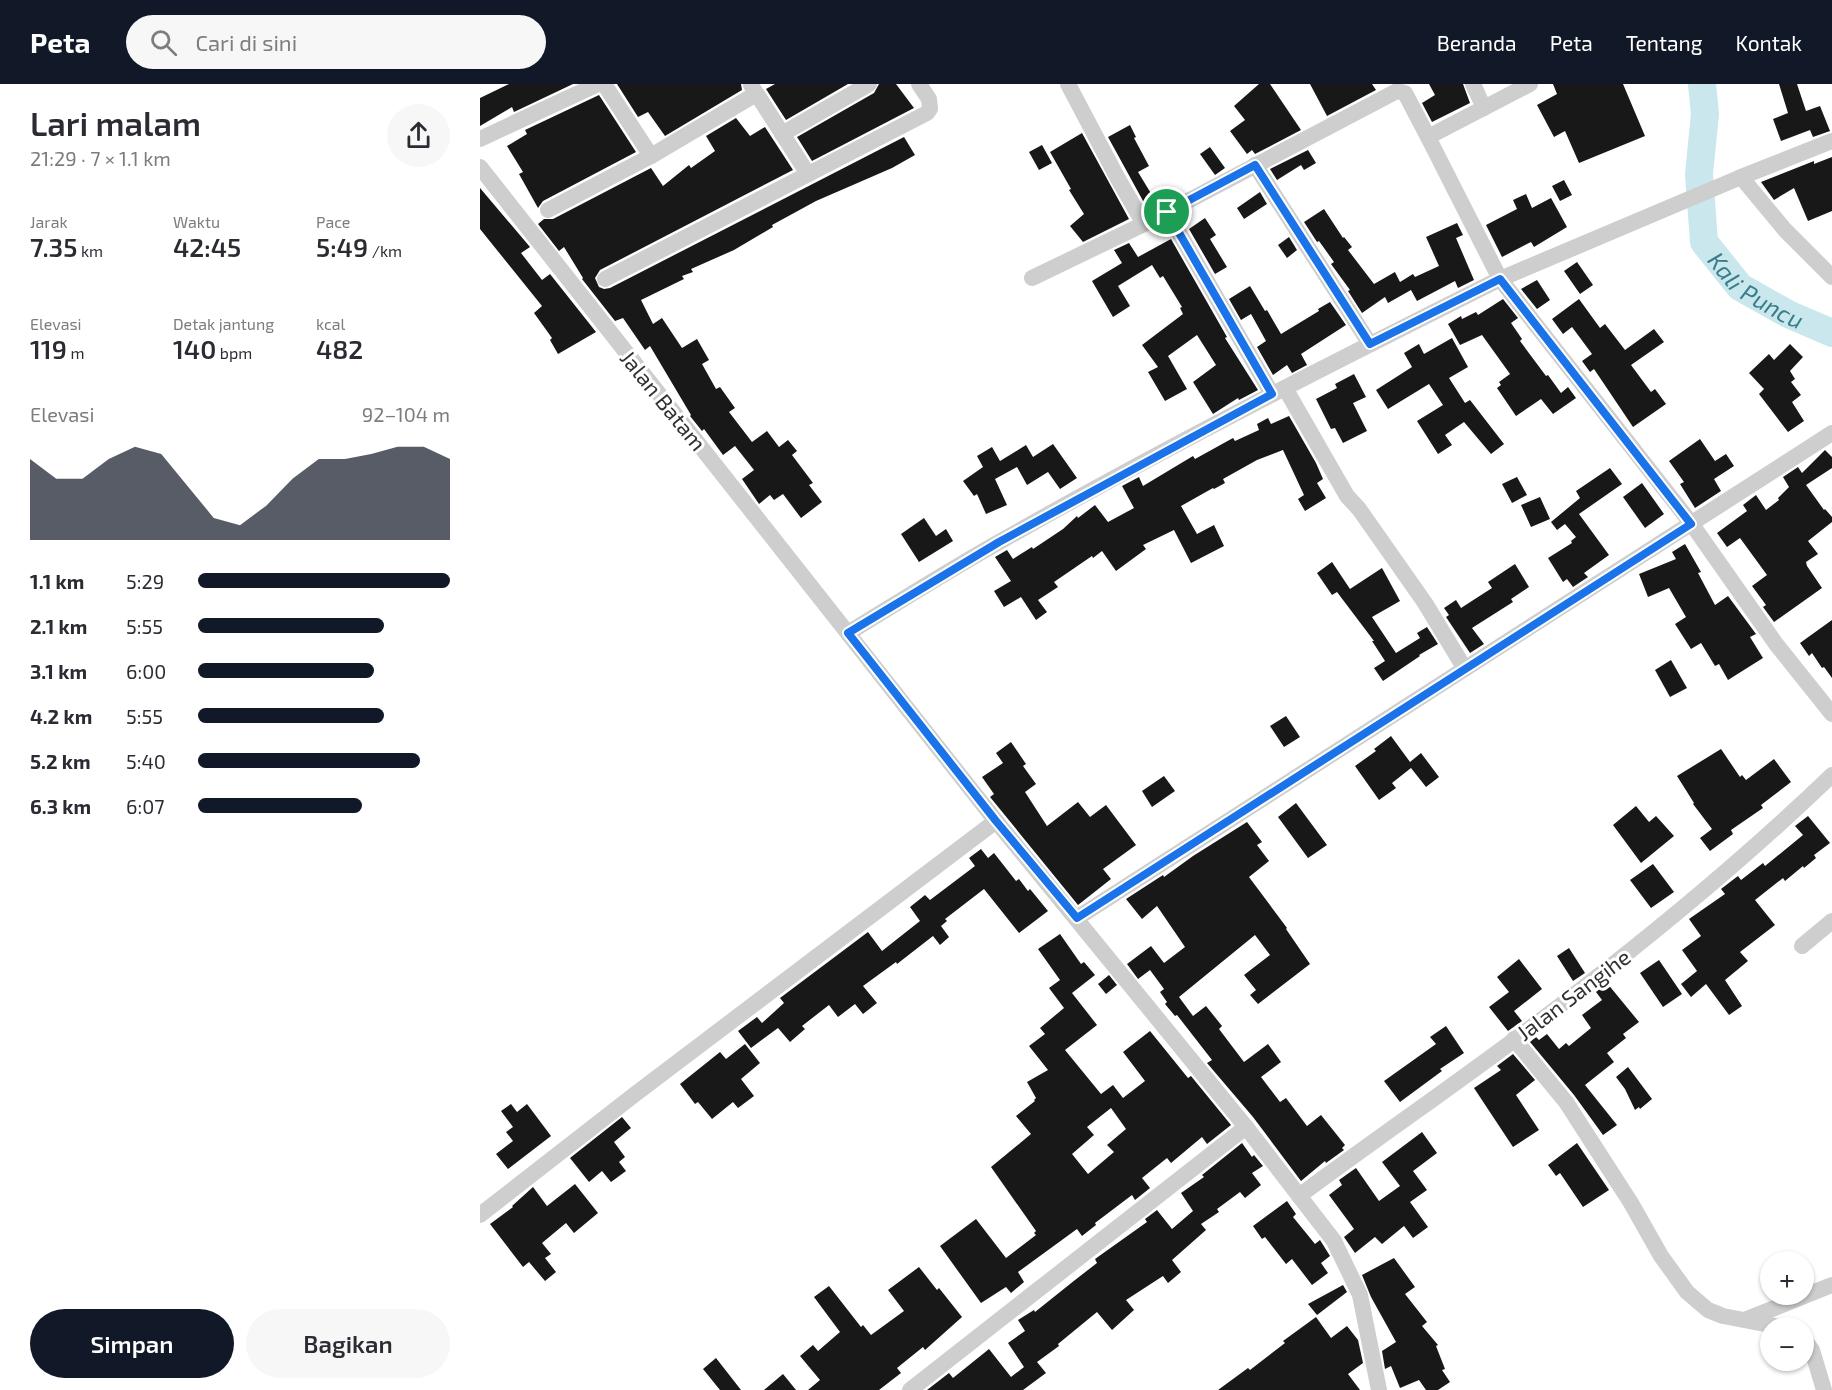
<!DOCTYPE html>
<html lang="id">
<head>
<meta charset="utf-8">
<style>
  :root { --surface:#fff; --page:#f7f7f7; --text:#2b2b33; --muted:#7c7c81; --accent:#111827 }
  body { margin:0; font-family:"Exo 2",sans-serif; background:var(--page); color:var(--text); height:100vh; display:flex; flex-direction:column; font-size:22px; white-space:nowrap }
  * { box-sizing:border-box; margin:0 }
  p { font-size:20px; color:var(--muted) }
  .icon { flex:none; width:33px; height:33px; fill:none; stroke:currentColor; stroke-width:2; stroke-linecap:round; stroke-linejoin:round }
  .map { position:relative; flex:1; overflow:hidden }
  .panel { display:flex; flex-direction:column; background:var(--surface); width:480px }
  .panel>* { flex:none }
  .tools { position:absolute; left:1280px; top:1167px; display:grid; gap:12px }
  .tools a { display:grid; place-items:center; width:54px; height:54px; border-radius:50%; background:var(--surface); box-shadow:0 2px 4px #0004; font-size:30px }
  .pin { position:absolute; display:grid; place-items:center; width:51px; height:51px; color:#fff; margin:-26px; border:3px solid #fff; border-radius:50%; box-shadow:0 2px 6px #0007 }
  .round { display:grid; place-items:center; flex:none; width:63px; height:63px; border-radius:32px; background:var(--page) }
  .summary { display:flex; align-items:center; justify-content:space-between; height:102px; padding:0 30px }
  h1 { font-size:33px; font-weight:600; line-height:45px }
  .stats { display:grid; grid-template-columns:repeat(3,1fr); gap:9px; height:102px; padding:6px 30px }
  .stats div { display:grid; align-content:center }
  .stats b { font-size:26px; font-weight:600 }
  .stats small { font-size:16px; font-weight:400 }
  .stats p { font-size:16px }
  .chart { height:168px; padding:12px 30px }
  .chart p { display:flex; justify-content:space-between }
  .chart svg { width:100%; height:108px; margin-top:6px; fill:var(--accent); opacity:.7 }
  .button { display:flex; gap:12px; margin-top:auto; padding:12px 30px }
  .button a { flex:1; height:69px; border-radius:36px; background:var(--accent); color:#fff; font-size:24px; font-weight:600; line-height:69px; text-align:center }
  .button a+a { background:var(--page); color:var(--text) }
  ul { padding:0 30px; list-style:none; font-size:20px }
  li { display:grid; grid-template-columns:96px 72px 1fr; align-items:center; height:45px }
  li i { height:15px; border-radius:8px; background:var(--accent) }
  header { display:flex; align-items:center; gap:36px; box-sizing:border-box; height:84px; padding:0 30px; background:var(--accent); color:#fff }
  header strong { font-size:28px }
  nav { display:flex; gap:33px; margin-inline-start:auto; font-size:21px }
  .search { width:420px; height:54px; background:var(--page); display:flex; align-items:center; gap:15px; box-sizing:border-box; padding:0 21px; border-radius:33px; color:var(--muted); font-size:22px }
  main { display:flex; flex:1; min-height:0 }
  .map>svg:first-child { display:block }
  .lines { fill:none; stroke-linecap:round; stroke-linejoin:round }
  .river { stroke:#c9e7ec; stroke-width:28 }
  .building { fill:#181818; fill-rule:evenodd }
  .minor { stroke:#cecece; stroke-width:16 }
  .route-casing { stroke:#fff; stroke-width:12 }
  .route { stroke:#1a73e8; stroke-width:8 }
  .labels { text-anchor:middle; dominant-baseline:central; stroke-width:6; stroke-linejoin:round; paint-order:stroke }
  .street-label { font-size:22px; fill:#313131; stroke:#fff }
  .water-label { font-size:24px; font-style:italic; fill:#387e8a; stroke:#fff }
</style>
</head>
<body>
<header>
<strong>Peta</strong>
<div class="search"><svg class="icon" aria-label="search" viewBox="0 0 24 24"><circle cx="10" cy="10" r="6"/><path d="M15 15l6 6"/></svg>Cari di sini</div>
<nav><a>Beranda</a><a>Peta</a><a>Tentang</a><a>Kontak</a></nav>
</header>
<main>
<section class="panel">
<div class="summary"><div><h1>Lari malam</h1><p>21:29 · 7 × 1.1 km</p></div><a class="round"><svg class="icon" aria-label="share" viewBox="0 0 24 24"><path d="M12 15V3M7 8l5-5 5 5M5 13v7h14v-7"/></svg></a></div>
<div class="stats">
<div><p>Jarak</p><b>7.35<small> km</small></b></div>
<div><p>Waktu</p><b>42:45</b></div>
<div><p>Pace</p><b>5:49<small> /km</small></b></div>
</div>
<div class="stats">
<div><p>Elevasi</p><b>119<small> m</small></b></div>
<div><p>Detak jantung</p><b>140<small> bpm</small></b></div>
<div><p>kcal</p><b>482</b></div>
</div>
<div class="chart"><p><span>Elevasi</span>92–104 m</p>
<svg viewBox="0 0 160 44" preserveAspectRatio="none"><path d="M0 44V11L10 19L20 19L30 11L40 6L50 9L60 22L70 35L80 38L90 30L100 19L110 11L120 11L130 9L140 6L150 6L160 11V44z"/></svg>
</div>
<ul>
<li><b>1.1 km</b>5:29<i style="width:100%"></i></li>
<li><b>2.1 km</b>5:55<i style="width:74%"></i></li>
<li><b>3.1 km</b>6:00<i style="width:70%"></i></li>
<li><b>4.2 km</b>5:55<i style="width:74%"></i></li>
<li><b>5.2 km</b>5:40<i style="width:88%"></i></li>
<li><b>6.3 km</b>6:07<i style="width:65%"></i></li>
</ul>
<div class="button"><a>Simpan</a><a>Bagikan</a></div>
</section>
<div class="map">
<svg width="1352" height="1306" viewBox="0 0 1352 1306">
  <rect width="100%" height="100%" fill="#fff"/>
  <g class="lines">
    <path class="river" id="s1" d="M1222 0 1225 30 1219 90 1224 158 1260 203 1308 230 1352 249"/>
  </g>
  <g class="building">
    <path d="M29 0H93L34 28 32 23 0 42V14Z"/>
    <path d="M137 0H261L262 6 185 52 168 28 158 33Z"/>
    <path d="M295 0H368L306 36 286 5Z"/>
    <path d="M399 0H416L434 24 332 77 317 53 394 9Z"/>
    <path d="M779 0H790L821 46 775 70 772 66 767 70 750 47 765 36 754 22Z"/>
    <path d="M830 0H892L896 6 847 32Z"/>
    <path d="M949 0H983L990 19 952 38 942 19 955 11Z"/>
    <path d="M1073 0H1143L1165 52 1099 79 1085 47 1074 53 1057 21 1077 10Z"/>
    <path d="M1299 0H1317L1326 27 1340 22 1350 47 1333 53 1330 46 1301 57 1293 35 1308 29Z"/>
    <path d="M119 11 156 68 63 117 58 124 39 90 43 88 27 62 47 50 45 46Z"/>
    <path d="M256 34 270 52 285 43 313 86 120 186 115 194 119 203 124 205 130 204 424 53 435 71 412 84 336 117 292 141 293 143 254 166 211 185 213 188 202 192 204 195 161 216 173 240 182 234 202 264 217 255 229 276 222 280 236 305 240 303 255 324 249 328 272 358 287 347 299 363 308 356 317 367 312 371 333 399 329 401 342 418 321 434 303 410 294 416 290 411 279 420 262 395 274 386 255 362 243 371 224 345 222 347 210 332 211 331 170 262 165 266 143 234 135 237 102 195 103 194 84 163 79 167 58 140 64 135H73L171 84 183 102 209 81 211 84 235 67 226 52Z"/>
    <path d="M650 41 656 53 654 54 669 82 658 88 678 121 668 126 628 53Z"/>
    <path d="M602 49 649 135 603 158 590 142 604 130 589 106 591 105 570 68Z"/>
    <path d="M562 61 572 79 559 86 549 68Z"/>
    <path d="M730 63 745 84 735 91 720 70Z"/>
    <path d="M828 66 836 79 824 86 821 81 797 96 790 85Z"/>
    <path d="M1352 73V127L1328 137 1314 104 1294 116 1281 98 1334 77V80Z"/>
    <path d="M1084 96 1092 111 1080 117 1072 102Z"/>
    <path d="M0 104 50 163 41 169 62 196 70 190 116 248 78 270 70 256 72 254 54 229 62 222 0 145Z"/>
    <path d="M780 108 787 120 764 135 757 124Z"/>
    <path d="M1046 110 1052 124 1071 114 1087 143 1054 163 1051 158 1022 173 1006 141 1037 125 1033 116Z"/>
    <path d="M844 125 863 154 864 153 872 163 868 166 894 200 915 188 920 198 933 190 935 193 959 182 946 153 977 139 983 151 976 154 994 196 978 204 975 197 937 217 931 206 908 219 905 213 882 229 868 207 870 206 851 180 854 178 839 157 837 158 824 138Z"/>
    <path d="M725 134 736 151 730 155 747 183 735 190 709 145Z"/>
    <path d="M809 153 817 166 807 174 798 161Z"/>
    <path d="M691 155 747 253 745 254 778 306 759 316 758 314 733 330 713 298 736 281 717 251 688 272 707 305 685 317 668 288 678 283 662 261 703 230 700 224 702 223 683 192 680 194 672 181 638 202 650 222 633 233 612 197 642 179 634 166 649 159 658 173Z"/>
    <path d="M1097 178 1113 201 1100 210 1084 187Z"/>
    <path d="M1057 196 1070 216 1057 225 1041 205Z"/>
    <path d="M770 202 785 227 787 226 801 250 839 227 838 225 850 218 866 241 821 270 827 281 812 289 807 281 793 291 777 263 786 257 771 230 761 236 749 215Z"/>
    <path d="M1023 215 1038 234 1031 239 1042 255 1040 257 1066 292 1068 291 1081 309 1088 303 1096 314 1073 330 1061 315 1036 332 1017 304 1021 301 1019 298 1030 290 1002 251 980 261 968 240 981 232 982 235 996 228 998 231Z"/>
    <path d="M1099 215 1120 244 1125 240 1145 266 1174 245 1184 258 1151 281 1171 308 1175 305 1186 320 1153 343 1114 285 1110 288 1102 277 1112 270 1092 243 1083 250 1072 235Z"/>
    <path d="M972 254 988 283 969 294 985 319 990 316 1024 360 1011 370 984 338 965 351 972 361 958 370 937 337 963 321 949 300 908 325 896 306 932 283 924 269 939 260 944 270Z"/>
    <path d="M1310 260 1323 273 1310 287 1315 295 1311 298 1321 311 1312 318 1324 337 1308 348 1279 310 1284 305 1269 289 1289 270 1294 276Z"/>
    <path d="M874 290 886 313 873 319 887 347 863 359 855 344 851 345 836 315 857 304 855 300Z"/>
    <path d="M809 332 836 379 843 395 837 399 846 414 825 427 818 415 824 411 803 366 777 376 743 395 745 399 734 405 733 404 701 422 717 450 734 441 744 462 711 479 694 446 663 461 666 465 636 487 622 467 613 474 612 472 574 498 578 503 558 516 567 528 556 536 541 513 524 523 514 507 531 497 515 473 527 466 533 475 552 463 553 465 583 445 597 432 598 434 615 421 628 438 654 424 642 402 659 393 663 402 713 372 715 375 753 354 755 357 779 346 777 340 788 334 791 340Z"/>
    <path d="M1220 355 1235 377 1246 370 1254 382 1234 395 1241 407 1215 424 1200 400 1204 398 1189 377Z"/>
    <path d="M573 360 597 394 580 405 568 388 547 401 537 383 515 395 527 421 506 430 497 410 494 412 483 397 503 383 497 372 512 363 520 377 546 361 553 373Z"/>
    <path d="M1345 366 1352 373V384L1326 401 1344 426 1345 425 1352 433V438L1328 457 1338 470 1326 478 1327 482 1342 504 1294 538 1283 523 1286 521 1272 502 1287 491 1260 454 1247 463 1237 449 1267 427 1263 421 1276 411 1286 426 1299 416 1298 414 1309 403 1303 393 1318 383 1322 389Z"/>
    <path d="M1130 384 1142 400 1099 430 1129 471 1104 489 1108 493 1093 503 1087 495 1083 498 1068 474 1092 459 1091 457 1096 453 1085 440 1077 446 1071 438 1100 414 1096 407Z"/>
    <path d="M1037 393 1047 411 1032 419 1022 400Z"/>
    <path d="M1162 399 1184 430 1165 444 1143 413Z"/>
    <path d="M1060 413 1070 435 1051 443 1041 421Z"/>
    <path d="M444 434 456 452 466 445 473 457 439 478 421 450Z"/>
    <path d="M1205 460 1221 488 1218 489 1235 521 1248 512 1276 550 1270 553 1283 574 1248 596 1239 580 1235 582 1221 559 1211 565 1195 540 1206 533 1189 504 1168 513 1159 490 1196 475 1192 468Z"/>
    <path d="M852 478 870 505 902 484 920 517 892 533 916 569 940 554 937 549 947 543 958 560 939 571 940 572 903 597 894 584 905 577 892 557H894L857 508 852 511 837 489Z"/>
    <path d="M1035 480 1049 503 1031 515 1033 518 992 544 1004 560 990 569 966 533 969 531 964 524 976 516 981 524 1012 504 1008 498Z"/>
    <path d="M1352 536V594L1344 583 1342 584 1332 569 1329 572 1320 559Z"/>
    <path d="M1191 576 1207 604 1190 613 1175 586Z"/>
    <path d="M806 632 820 653 804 663 790 642Z"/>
    <path d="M911 652 930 678 941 669 959 693 946 703 931 684 912 699 916 704 899 716 875 682 896 667 894 665Z"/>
    <path d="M531 658 546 680 543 682 556 700 545 708 567 742 598 718 610 733 626 721 656 761 623 785 631 795 598 821 510 713 514 710 502 693 523 679 516 669Z"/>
    <path d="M1241 665 1260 693 1262 691 1266 696 1294 675 1311 698 1281 721 1283 724 1251 746 1253 750 1230 767 1220 754 1232 745 1213 720 1214 719 1197 692Z"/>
    <path d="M684 692 695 707 672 723 662 707Z"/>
    <path d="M816 719 847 761 828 774 798 733Z"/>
    <path d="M1156 722 1169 738 1176 732 1194 752 1161 779 1133 741Z"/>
    <path d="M1328 732 1350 759 1334 771 1336 774 1324 784 1323 782 1305 797 1303 794 1275 816 1295 841 1260 868 1268 877 1245 896 1262 922 1249 931 1226 900 1211 913 1201 900 1217 887 1202 866 1221 852 1209 835 1245 810 1241 805 1254 795 1258 792 1261 796 1283 779 1285 782 1323 751 1315 742Z"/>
    <path d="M767 738 782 758 777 761 789 777 769 793 807 844 806 845 830 880 778 920 770 911 776 906 764 891 790 871 775 851 699 913 713 932 726 922 742 942 739 945 764 978 788 960 801 978 781 993 800 1018 806 1014 827 1042 841 1031 865 1061 862 1064 864 1066 846 1079 845 1077 821 1097 773 1033 727 979 732 976 697 931 695 932 685 920 687 918 680 908 684 905 670 886 658 895 647 880 671 862 684 879 705 863 677 822 662 835 646 815 683 791 684 793 713 772Z"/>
    <path d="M501 765 508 774 514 769 536 797 539 795 548 807 550 805 568 827 539 849 504 805 465 835 467 837 461 842 469 853 460 861 453 852 417 880 416 878 383 902 397 919 383 930 375 920 358 933 349 921 322 942 325 945 310 958 298 944 271 964 258 947 277 933 282 939 304 919 300 914 388 848 402 867 440 837 430 823 445 811 450 816 495 782 489 774Z"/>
    <path d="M1173 780 1194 808 1171 824 1150 796Z"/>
    <path d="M580 850 601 880 604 878 615 891 592 909 617 941 585 966 621 1010 633 1001 643 1014 665 997 643 968 670 947 708 994 711 992 751 1041 727 1060 722 1053 691 1079 687 1074 662 1094 670 1104 655 1116 652 1111 615 1139 616 1141 602 1152 597 1145 538 1188 544 1198 531 1209 526 1203 501 1219 460 1162 496 1135 526 1174 556 1151 554 1149 556 1147 511 1083 551 1050 536 1032 555 1017 554 1016 556 1014 547 998 568 986 549 962 565 950 560 944 584 924 569 904 580 896 558 865ZM631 1024 646 1045 627 1061 634 1068 608 1090 592 1070 614 1051 607 1043Z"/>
    <path d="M1089 864 1105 889 1093 897 1077 872Z"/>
    <path d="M1039 875 1062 905 1034 927 1042 937 1028 947 1009 923 1029 908 1017 893Z"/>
    <path d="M1179 876 1202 910 1183 923 1160 889Z"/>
    <path d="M629 891 637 901 626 910 618 900Z"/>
    <path d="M1127 899 1159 938 1143 950 1146 954 1127 969 1134 978 1105 1001 1137 1041 1123 1051 1094 1011 1050 958 1056 953 1059 956 1067 950 1079 965 1086 959 1089 962 1111 944 1102 931 1122 916 1116 908Z"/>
    <path d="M966 942 984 969 960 985 962 987 920 1018 904 997 956 960 950 953Z"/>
    <path d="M265 960 280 979 261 995 274 1012 258 1024 253 1018 232 1035 218 1018 215 1020 200 1000 240 968 246 975Z"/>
    <path d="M1033 970 1055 996 1036 1011 1059 1046 1033 1063 994 1004 1021 986 1017 982Z"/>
    <path d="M1148 983 1172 1015 1160 1025 1159 1023 1155 1026 1145 1005 1136 993Z"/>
    <path d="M31 1020 37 1028 47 1020 71 1052 28 1085 16 1070 33 1057 26 1048 33 1043 21 1027Z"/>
    <path d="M142 1033 151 1044 134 1058 145 1073 139 1078 146 1087 131 1098 122 1087 109 1098 90 1074Z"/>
    <path d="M942 1048 957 1069 933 1087 947 1106 930 1118 948 1143 933 1154 924 1142 902 1160 895 1153 875 1169 864 1153 874 1145 849 1111 862 1101 859 1096 876 1084 899 1117 920 1102 902 1078Z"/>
    <path d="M762 1059 772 1073 774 1071 783 1082 772 1089 781 1101 765 1114 760 1108 737 1125 739 1128 721 1140 726 1146 692 1176 701 1188 688 1199 683 1192 646 1216 654 1226 632 1246 617 1228 578 1260 579 1262 557 1278 566 1289 543 1306H447L469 1289 473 1294 509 1265 531 1293 544 1283 528 1259 545 1247 538 1236 554 1226 555 1228 595 1196 617 1179 615 1175 667 1138 665 1135 677 1126 692 1145 713 1127 701 1109 724 1093 722 1091Z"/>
    <path d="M1097 1059 1129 1106 1103 1123 1080 1089 1076 1092 1068 1081Z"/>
    <path d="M95 1100 118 1129 94 1149 86 1139 62 1159 71 1170 65 1174 76 1188 65 1197 49 1178 43 1183 10 1140 33 1123 32 1122 53 1103 67 1122Z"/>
    <path d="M807 1117 816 1130 813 1133 835 1160 840 1156 850 1172 841 1179 848 1189 832 1201 812 1175 806 1180 785 1153 782 1155 773 1142Z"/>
    <path d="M914 1174 935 1203 925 1210 947 1238 942 1242 958 1261 956 1262 965 1285 962 1286 970 1298 958 1306H946L939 1296 920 1304 911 1282 905 1285 902 1267 916 1258 891 1213 882 1191Z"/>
    <path d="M439 1183 457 1206 459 1204 482 1233 445 1266 443 1263 417 1284 421 1289 399 1306H328L340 1296 320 1272 333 1261 338 1267 360 1248 334 1213 349 1202 381 1243 383 1241 391 1251 424 1227 408 1206Z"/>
    <path d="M863 1201 867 1208 837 1231 828 1220Z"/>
    <path d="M836 1233 851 1254 867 1242 878 1256 883 1279 868 1290 880 1306H738L768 1284 770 1286 805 1259 803 1257Z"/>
    <path d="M236 1274 261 1306H240L223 1285Z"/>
    <path d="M303 1290 316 1306H284Z"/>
  </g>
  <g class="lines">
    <g class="minor">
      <path d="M124 0 171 72"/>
      <path d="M588 0 637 93 664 140"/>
      <path d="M993 0 1004 24"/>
      <path d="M271 1 328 90"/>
      <path d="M302 50 389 0"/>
      <path d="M948 53 1020 195 1261 93 1352 57"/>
      <path d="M0 55 118 0"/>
      <path d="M775 81 890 260"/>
      <path d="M0 83 516 737 766 1043 854 1157 880 1211 899 1306"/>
      <path d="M1261 93 1305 146 1352 193"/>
      <path d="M68 126 171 72 276 10"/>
      <path d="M687 128 792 310"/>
      <path d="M552 194 664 140 917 7 925 9 948 53 1050 0"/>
      <path d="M125 195 447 29 450 25 449 15 439 0"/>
      <path d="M805 304 867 412 879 425 945 519 985 585"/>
      <path d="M368 549C419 518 469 486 521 457 684 364 852 279 1020 195L1211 439 1296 560 1352 630"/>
      <path d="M597 834 1352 349"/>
      <path d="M1322 862 1352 837"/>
      <path d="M1034 955 1086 1018 1151 1119 1181 1172 1207 1208 1228 1226 1243 1232 1306 1244"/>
      <path d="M819 1112C912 1043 1008 978 1099 907 1187 839 1272 768 1352 691"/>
      <path d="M0 1131 154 1011 516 737"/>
      <path d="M1267 1235 1352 1201"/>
      <path d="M1323 1254 1332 1266 1344 1306"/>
      <path d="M430 1306 766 1043"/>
    </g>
  </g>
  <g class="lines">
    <defs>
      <path id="route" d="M775 81 890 260 1020 195 1211 440 597 834 516 737 368 549 519 458 792 310 687 128Z"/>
    </defs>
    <use href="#route" class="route-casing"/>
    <use href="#route" class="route"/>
  </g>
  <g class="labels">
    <g class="street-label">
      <text transform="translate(184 316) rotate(51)">Jalan Batam</text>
      <text transform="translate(1093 910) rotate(-37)">Jalan Sangihe</text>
    </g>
    <g class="water-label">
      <text stroke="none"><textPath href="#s1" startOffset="231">Kali Puncu</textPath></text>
    </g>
  </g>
</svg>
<div class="tools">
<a>+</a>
<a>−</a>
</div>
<div class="pin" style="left:687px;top:128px;background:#1e9e55"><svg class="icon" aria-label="arrive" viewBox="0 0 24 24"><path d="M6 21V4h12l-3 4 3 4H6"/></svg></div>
</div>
</main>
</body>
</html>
